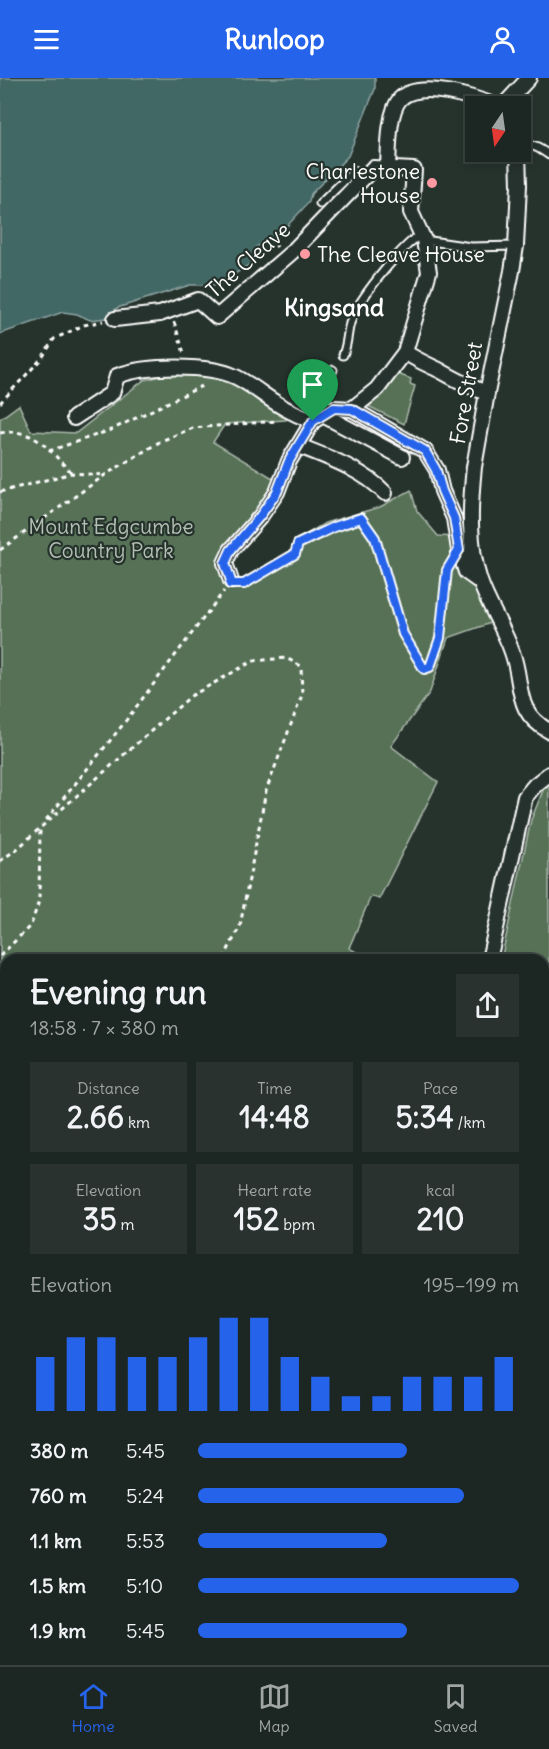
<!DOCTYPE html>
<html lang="en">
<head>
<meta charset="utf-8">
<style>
  :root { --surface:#1c2622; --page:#29322f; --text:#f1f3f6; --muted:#a0a5a5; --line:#3a4340; --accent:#2563eb }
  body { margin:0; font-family:Delius,sans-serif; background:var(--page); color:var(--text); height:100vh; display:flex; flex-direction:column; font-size:22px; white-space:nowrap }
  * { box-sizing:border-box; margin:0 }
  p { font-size:20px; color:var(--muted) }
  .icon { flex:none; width:33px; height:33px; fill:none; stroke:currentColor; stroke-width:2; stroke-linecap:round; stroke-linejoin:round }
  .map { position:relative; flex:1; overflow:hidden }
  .sheet { position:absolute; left:0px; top:876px; width:549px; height:711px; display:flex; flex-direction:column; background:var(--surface); border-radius:18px 18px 0 0; box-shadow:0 3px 9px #0003,0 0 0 2px var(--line) }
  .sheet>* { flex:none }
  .needle { width:39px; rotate:193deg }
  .buttons { position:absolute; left:465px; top:18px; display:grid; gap:12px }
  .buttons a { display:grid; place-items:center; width:66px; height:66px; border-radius:0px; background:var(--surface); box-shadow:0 3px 9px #0003,0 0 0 2px var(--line); font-size:30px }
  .pin { position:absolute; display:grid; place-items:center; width:51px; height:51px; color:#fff; margin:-62px -26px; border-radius:50% 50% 50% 0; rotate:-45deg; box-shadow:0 0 6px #0007 }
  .pin .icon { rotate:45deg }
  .round { display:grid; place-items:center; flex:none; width:63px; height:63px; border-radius:0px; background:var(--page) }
  .overview { display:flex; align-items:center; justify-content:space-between; height:102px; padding:0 30px }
  h1 { font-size:33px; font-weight:800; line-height:45px }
  .metrics { display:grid; grid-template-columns:repeat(3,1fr); gap:9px; height:102px; padding:6px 30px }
  .metrics div { display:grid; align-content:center; border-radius:0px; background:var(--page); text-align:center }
  .metrics b { font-size:30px; font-weight:800 }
  .metrics small { font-size:16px; font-weight:400 }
  .metrics p { font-size:16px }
  .chart { height:168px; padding:12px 30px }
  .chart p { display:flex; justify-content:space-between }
  .chart svg { width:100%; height:108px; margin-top:6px; stroke:var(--accent); stroke-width:6 }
  ul { padding:0 30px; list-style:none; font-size:20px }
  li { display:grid; grid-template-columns:96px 72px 1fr; align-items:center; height:45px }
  li i { height:15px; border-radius:8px; background:var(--accent) }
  header { display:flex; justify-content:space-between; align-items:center; height:78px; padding:0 30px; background:var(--accent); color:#fff; font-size:27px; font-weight:800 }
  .dock { display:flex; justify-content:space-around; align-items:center; height:84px; border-top:2px solid var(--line); background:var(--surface); font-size:16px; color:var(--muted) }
  .dock a { display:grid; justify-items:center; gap:3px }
  .dock .active { color:var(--accent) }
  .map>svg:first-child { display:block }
  .green { fill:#577157; stroke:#abb8ab; stroke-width:1.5 }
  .water { fill:#426865; stroke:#8ea4a3; stroke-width:1.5 }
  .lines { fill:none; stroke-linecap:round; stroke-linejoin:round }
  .service-casing { stroke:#fff; stroke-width:11 }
  .minor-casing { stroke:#fff; stroke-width:18 }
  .path { stroke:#fff; stroke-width:3; stroke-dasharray:4.5 4.5; stroke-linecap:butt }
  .service { stroke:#26332d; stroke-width:7 }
  .minor { stroke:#26332d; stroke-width:14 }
  .route-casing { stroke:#fff; stroke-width:12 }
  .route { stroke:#2563eb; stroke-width:8 }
  .poi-dot { fill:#ff9aa2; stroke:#26332d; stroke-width:2 }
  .labels { text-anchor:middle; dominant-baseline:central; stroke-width:4.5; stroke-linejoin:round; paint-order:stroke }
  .poi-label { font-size:21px; fill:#fff; stroke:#26332d; text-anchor:end }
  .street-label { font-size:21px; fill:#fff; stroke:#26332d }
  .park-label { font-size:21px; fill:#b3bfb3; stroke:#26332d }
  .quarter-label { font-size:24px; font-weight:bold; fill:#fff; stroke:#26332d }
</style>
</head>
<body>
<header><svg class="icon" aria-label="menu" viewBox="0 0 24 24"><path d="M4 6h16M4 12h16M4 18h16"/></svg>Runloop<svg class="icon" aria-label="person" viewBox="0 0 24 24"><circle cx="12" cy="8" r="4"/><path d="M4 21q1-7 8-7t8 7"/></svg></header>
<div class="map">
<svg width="549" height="1587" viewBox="0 0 549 1587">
  <rect width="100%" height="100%" fill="#26332d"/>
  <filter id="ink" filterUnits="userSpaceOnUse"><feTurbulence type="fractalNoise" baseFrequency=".0167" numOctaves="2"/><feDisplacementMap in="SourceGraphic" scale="12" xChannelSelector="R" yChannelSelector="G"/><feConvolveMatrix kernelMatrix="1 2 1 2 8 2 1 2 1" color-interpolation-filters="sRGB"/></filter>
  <g filter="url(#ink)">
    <g class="green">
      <path d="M395 295 411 301 410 306 415 308 404 346 366 327Z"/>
      <path d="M180 296 236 299 291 334 286 342 225 346 213 364 281 405 230 472 231 503 248 501 292 474 294 464 325 445 380 429 411 412 417 433 438 458 458 459 499 542 448 560 430 614 391 668 438 704 379 821 371 818 349 870 370 882H6V1144L0 1147V341L19 327 31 353 76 355 144 302 166 297Z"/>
      <path d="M549 709V1424L543 1420V882H501L531 742 544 710Z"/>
    </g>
    <path class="water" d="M0 0H375V11L348 78 311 116 309 124 279 157 256 169 261 179 218 207H190L117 230 106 240 90 242 77 236 63 234 0 256Z"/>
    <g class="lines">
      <defs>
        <g id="service">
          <path d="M520 67C533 66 539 70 549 77"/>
          <path d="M320 126 354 93 364 100"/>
          <path d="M424 162 471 169 516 168"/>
          <path d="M343 277C347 267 347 259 349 249 354 225 401 169 421 156"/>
          <path d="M327 334C324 317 324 308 333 292"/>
        </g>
        <g id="minor">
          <path d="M503 28 529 0"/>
          <path d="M518 74 519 107 516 168 512 193 487 315 474 389C470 427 468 467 480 503 488 527 504 550 512 574 524 607 513 633 549 653"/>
          <path d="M388 90C389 72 388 34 400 21 419 1 475 20 496 28"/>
          <path d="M115 241 160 236 198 222 217 239 292 174 373 90 414 92 411 134 424 162 429 194 405 274 377 311 352 331"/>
          <path d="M405 274C416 282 427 286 439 292 455 301 469 309 487 315"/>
          <path d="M323 337 402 379"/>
          <path d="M74 340 112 315 117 298C145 287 209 286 236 299 256 309 272 325 292 334 299 338 306 340 313 343"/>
          <path d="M299 368C327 379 364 392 385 415"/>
          <path d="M231 503 225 485 231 472 260 439 277 414 289 383 313 343 334 330 352 331 425 373 437 392 442 413 454 440 459 472 466 494 480 504"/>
          <path d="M489 882 525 719 535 707 549 696"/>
          <path d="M0 1123 6 1120"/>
        </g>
      </defs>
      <use href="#service" class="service-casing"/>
      <use href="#minor" class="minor-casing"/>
      <g class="path">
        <path d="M270 160 277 169"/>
        <path d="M174 244 184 275"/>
        <path d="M0 325 42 280 54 261 84 247 103 243"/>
        <path d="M0 355C36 349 49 373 72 395"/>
        <path d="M49 373 111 352 204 307"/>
        <path d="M0 414 72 395 103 397"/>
        <path d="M0 472 105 397 161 363 193 350 276 343"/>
        <path d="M243 506 295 475 298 466 334 449 361 440 375 460 403 556 424 591 430 589 440 560 447 492 449 489"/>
        <path d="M46 742 121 649 224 513"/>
        <path d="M0 783 17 771 40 750"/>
        <path d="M0 878 31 847 39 823 40 750 191 618 253 583 286 580 301 588 302 617 266 713 240 848 223 882"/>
      </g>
      <use href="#service" class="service"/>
      <use href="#minor" class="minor"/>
    </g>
  </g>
  <g class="lines" filter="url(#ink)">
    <defs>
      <path id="route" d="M334 330 352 331 425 373 436 392 442 413 454 440 459 472 447 492 440 560 430 589 424 591 403 556 375 460 361 440 334 449 298 466 295 476 244 506H230L231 503 225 485 231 472 260 438 277 414 289 383 313 343Z"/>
    </defs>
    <use href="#route" class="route-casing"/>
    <use href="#route" class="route"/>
  </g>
  <g class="poi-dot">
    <circle cx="432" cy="105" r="6"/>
    <circle cx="305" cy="176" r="6"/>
  </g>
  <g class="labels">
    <g class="poi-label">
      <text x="420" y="93">Charlestone<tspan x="420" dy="24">House</tspan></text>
      <text x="317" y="176" text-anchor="start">The Cleave House</text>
    </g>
    <g class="street-label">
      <text transform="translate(248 182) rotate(-41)">The Cleave</text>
      <text transform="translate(466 315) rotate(-80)">Fore Street</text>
    </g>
    <g class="park-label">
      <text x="111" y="448">Mount Edgcumbe<tspan x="111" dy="24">Country Park</tspan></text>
    </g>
    <g class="quarter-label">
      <text x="334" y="229">Kingsand</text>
    </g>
  </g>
</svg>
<div class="buttons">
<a><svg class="needle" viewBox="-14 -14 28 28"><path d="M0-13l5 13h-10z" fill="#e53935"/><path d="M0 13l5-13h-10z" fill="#a0a5a5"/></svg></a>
</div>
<div class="pin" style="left:313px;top:343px;background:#1e9e55"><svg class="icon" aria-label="arrive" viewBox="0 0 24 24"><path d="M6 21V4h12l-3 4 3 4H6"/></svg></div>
<section class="sheet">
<div class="overview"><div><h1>Evening run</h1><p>18:58 · 7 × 380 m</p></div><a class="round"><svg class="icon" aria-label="share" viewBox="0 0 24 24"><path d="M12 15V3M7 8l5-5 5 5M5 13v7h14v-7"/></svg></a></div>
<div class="metrics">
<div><p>Distance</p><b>2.66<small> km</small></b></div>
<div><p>Time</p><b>14:48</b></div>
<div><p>Pace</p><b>5:34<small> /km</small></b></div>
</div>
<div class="metrics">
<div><p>Elevation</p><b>35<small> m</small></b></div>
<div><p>Heart rate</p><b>152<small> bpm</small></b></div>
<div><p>kcal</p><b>210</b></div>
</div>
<div class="chart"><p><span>Elevation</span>195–199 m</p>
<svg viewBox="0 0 160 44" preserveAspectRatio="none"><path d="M5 44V22M15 44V14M25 44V14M35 44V22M45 44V22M55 44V14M65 44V6M75 44V6M85 44V22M95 44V30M105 44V38M115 44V38M125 44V30M135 44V30M145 44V30M155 44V22"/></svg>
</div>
<ul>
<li><b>380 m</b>5:45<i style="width:65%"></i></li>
<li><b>760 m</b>5:24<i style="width:83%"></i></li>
<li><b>1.1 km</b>5:53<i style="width:59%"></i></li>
<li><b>1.5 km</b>5:10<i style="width:100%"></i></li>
<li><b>1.9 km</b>5:45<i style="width:65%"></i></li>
</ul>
</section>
</div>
<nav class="dock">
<a class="active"><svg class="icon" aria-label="home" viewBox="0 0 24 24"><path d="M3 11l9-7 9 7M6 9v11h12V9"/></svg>Home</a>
<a><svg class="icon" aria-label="map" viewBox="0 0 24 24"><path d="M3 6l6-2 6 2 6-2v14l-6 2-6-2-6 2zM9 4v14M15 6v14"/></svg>Map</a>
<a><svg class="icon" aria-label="saved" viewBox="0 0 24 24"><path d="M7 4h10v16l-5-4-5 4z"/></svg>Saved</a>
</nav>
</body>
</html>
